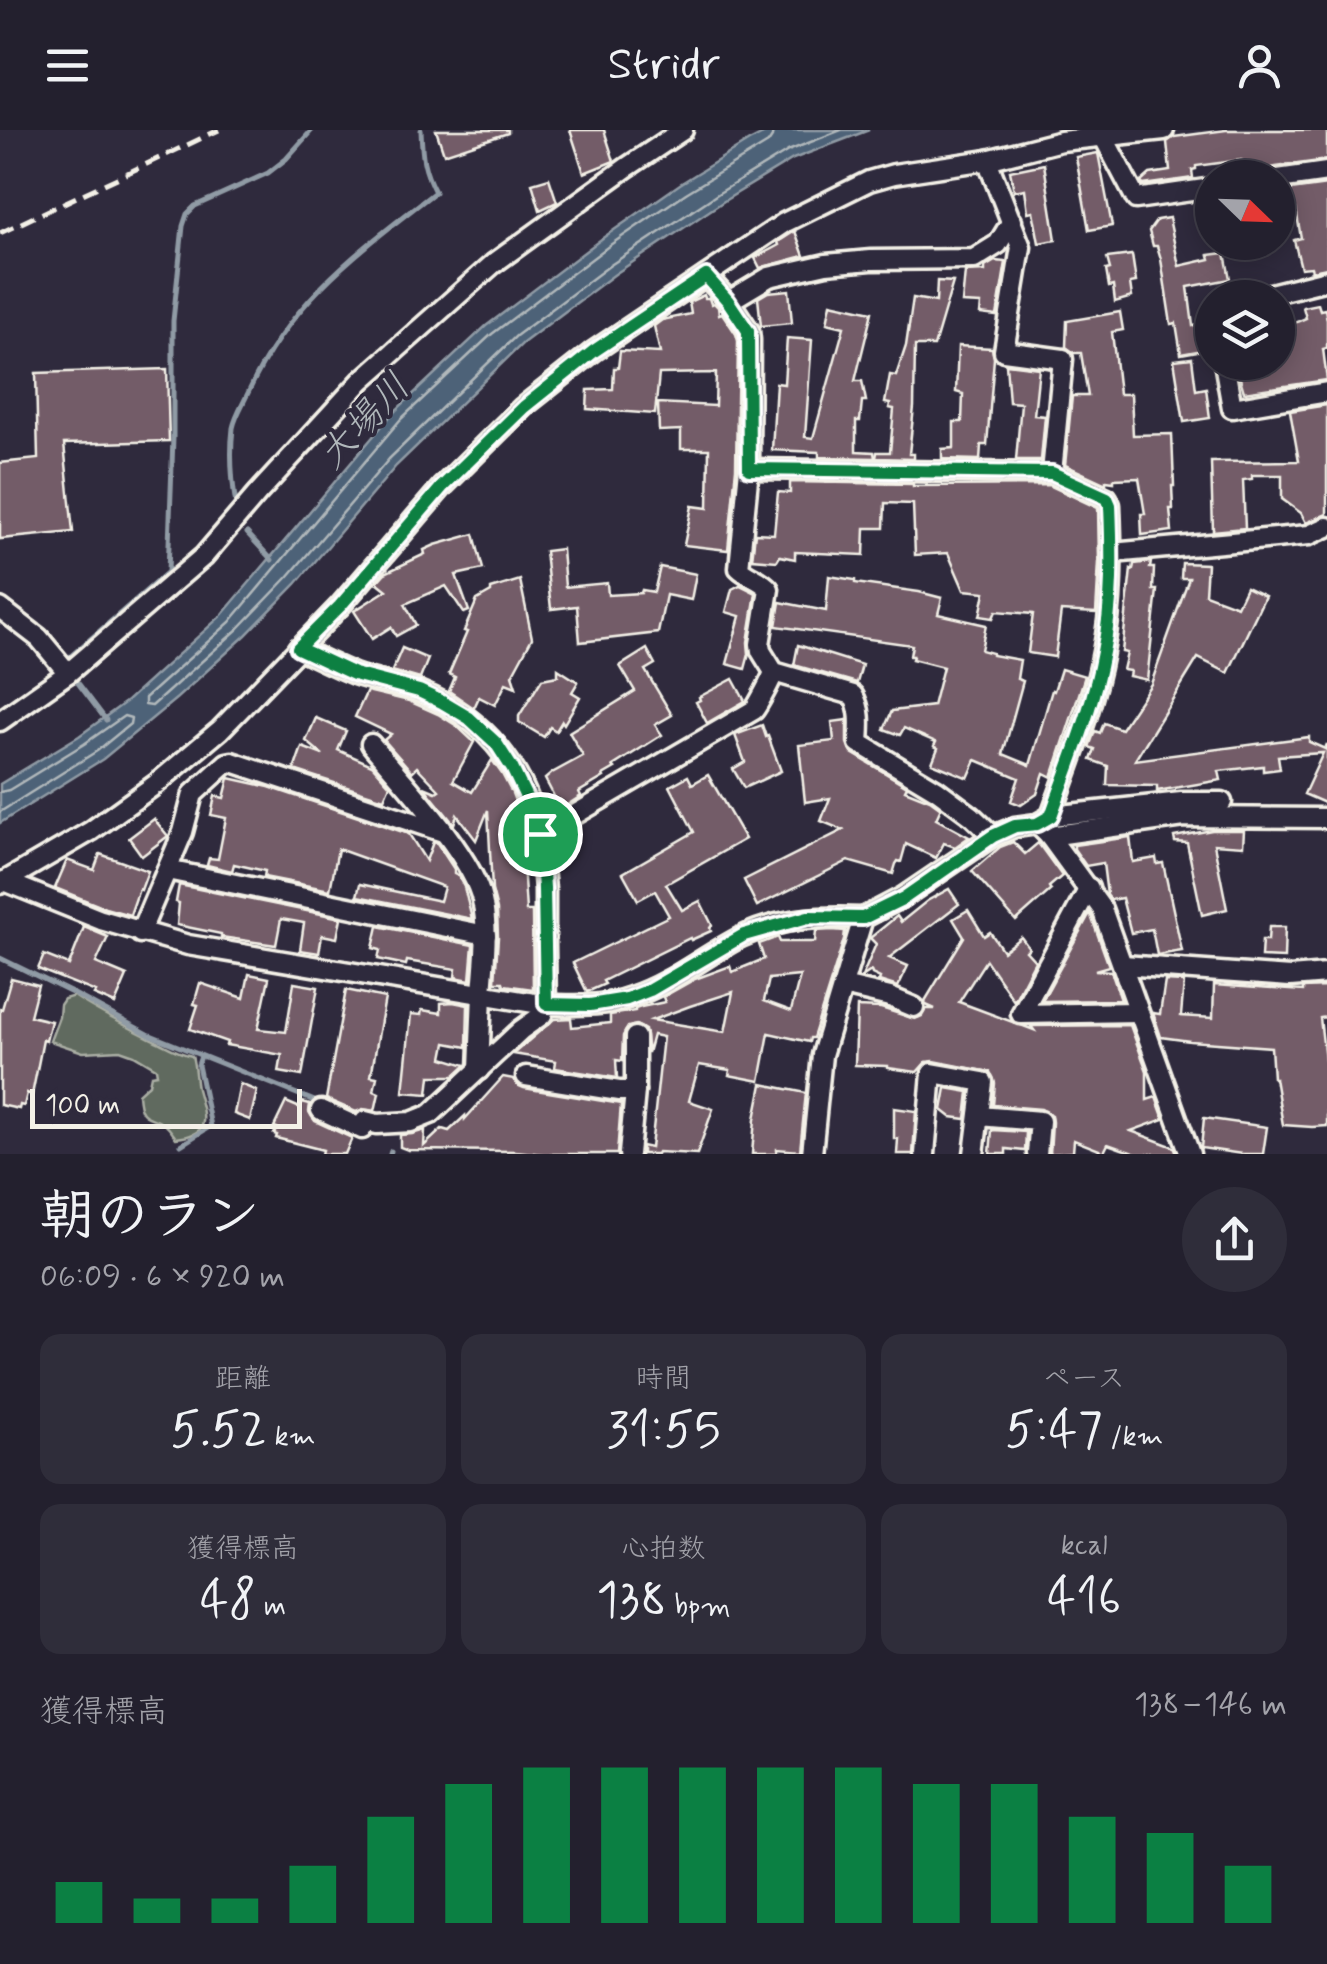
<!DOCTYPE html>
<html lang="ja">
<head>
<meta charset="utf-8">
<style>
  :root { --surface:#23202e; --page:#2f2d3a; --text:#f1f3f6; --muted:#a3a3aa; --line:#403e4a; --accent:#0b8043 }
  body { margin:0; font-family:Mynerve,"Klee One",sans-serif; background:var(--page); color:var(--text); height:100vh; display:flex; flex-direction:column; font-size:38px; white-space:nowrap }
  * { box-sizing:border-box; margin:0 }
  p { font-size:32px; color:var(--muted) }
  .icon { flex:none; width:55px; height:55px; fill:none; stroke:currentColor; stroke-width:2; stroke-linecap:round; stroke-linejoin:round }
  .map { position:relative; height:1024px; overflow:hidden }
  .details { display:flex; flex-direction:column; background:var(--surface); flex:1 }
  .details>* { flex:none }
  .needle { width:65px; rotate:113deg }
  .fabs { position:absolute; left:1195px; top:30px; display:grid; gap:20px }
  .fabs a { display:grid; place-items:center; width:100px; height:100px; border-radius:50%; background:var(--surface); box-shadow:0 5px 25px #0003,0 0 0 2px var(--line); font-size:50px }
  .scale { position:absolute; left:30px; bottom:25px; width:272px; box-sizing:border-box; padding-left:10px; border:5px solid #f4f1e8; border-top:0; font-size:28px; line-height:35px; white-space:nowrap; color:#f4f1e8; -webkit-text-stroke:8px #2f2a3d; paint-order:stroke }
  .pin { position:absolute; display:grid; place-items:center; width:85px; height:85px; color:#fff; margin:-42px; border:5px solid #fff; border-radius:50%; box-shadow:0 2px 10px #0007 }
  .round { display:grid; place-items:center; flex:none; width:105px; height:105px; border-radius:52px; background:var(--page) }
  .headline { display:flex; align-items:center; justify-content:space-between; height:170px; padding:0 40px }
  h1 { font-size:55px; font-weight:600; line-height:75px }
  .figures { display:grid; grid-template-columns:repeat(3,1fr); gap:15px; height:170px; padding:10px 40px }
  .figures div { display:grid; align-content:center; border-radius:20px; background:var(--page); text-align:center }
  .figures b { font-size:50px; font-weight:600 }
  .figures small { font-size:28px; font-weight:400 }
  .figures p { font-size:28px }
  .chart { height:280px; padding:20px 40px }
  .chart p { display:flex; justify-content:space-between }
  .chart svg { width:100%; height:180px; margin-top:10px; stroke:var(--accent); stroke-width:6 }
  header { display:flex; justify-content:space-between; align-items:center; height:130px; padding:0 40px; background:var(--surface); font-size:45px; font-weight:600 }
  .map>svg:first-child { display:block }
  .green { fill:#616b5f; stroke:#aaaea4; stroke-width:2.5 }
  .water { fill:#4d6278; stroke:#909ba5; stroke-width:2.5 }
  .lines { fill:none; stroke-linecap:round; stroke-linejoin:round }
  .shore { stroke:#b1b8bb; stroke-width:2.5 }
  .stream { stroke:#909ba5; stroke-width:5 }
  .building { fill:#735b67; stroke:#f4f1e8; stroke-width:2.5; fill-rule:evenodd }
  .street-casing { stroke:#f4f1e8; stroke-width:25 }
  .street { stroke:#2f2a3d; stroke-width:18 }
  .rail { stroke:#f4f1e8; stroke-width:5; stroke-dasharray:15 8; stroke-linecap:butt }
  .route-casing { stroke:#fff; stroke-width:20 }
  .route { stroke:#0b8043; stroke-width:12 }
  .labels { text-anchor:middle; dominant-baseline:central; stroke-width:8; stroke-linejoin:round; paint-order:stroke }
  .water-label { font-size:38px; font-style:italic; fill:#b1b8bb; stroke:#2f2a3d }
</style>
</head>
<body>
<header><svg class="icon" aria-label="menu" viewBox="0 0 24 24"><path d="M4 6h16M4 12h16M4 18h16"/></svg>Stridr<svg class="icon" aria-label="person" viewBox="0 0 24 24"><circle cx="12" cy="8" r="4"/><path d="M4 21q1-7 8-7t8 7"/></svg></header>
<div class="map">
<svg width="1327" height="1024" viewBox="0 0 1327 1024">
  <rect width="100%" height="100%" fill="#2f2a3d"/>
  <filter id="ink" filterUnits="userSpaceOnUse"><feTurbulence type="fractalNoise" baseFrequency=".01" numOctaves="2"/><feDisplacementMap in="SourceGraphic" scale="20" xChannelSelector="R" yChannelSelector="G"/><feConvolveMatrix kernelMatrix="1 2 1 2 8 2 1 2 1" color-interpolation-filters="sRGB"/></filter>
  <g filter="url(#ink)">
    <path class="green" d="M74 866C99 883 127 896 154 910 167 916 177 923 192 926 195 936 195 948 197 959 204 985 213 1005 176 1008 173 1004 169 997 164 994 147 984 140 991 138 964L149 954 151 945 157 944 156 938 134 925 120 920 83 922 50 911 59 887 60 875 64 869Z"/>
    <path class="water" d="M771 0H869L793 29 724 71 615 144 523 213 396 336 296 454 246 505 177 568 103 629 0 693V654L79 606 127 571 222 485 393 283 486 196 604 107 680 54 749 11Z"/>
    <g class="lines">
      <g class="shore">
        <path d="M773 0 772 7 768 13 686 63 610 115 492 204 400 290 230 492 145 568V575L152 576 239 498 288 447 389 329 516 206 609 136 719 63 788 21 841 0"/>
        <path d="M0 662 9 660 84 614 124 586 131 588 130 594 97 621 0 682"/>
      </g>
      <g class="stream">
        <path d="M236 375C232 351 230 323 233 298 235 287 243 274 248 263 290 170 358 122 435 62 423 39 422 26 421 0"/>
        <path d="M247 403 272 430"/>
        <path d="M64 532 168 442 173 308V191L183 96 187 84 195 76 268 43 286 29 312 0"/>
        <path d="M78 553 106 590"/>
        <path d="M0 828 74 864 148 904 322 974"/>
        <path d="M181 1015 211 996 198 935 201 926"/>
        <path d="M390 1024 391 1021"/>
      </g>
    </g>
    <g class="building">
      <path d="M436 0H508V3L444 24Z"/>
      <path d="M570 0H604L614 31 584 43Z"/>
      <path d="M1226 0H1327V30L1276 37 1245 44 1243 31 1241 30 1196 36V39L1192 40 1193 48 1143 55 1141 52 1150 44 1170 41 1167 12 1174 7Z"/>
      <path d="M1098 23 1112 96 1089 100 1076 27Z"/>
      <path d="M1044 34 1056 110 1039 113 1033 81 1028 82 1025 59 1014 61 1010 41Z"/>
      <path d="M549 48 557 72 540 80 532 53Z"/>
      <path d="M1327 55V138L1312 141 1311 137 1301 138 1294 110 1301 108 1296 79 1287 80 1283 61Z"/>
      <path d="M1169 88 1179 136 1210 129 1209 125 1225 123 1230 149 1188 157 1193 196 1199 195 1203 220 1181 224 1176 193 1171 194 1161 129 1157 116H1153L1149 101 1157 90Z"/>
      <path d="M795 101 804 126 760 138 755 128 779 115 778 112Z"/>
      <path d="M1132 125 1136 152 1130 153 1132 167 1115 172 1113 156 1109 157 1106 140 1110 139 1107 128Z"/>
      <path d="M995 131 1006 132 997 186 980 184 981 174 962 173 965 142 985 141V137Z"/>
      <path d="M937 151 953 152 934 216H915L914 277 909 324H914V329L876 328 877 322H890L894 279 889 278 890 274 885 273 890 245 896 246 906 216 913 168 936 172Z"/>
      <path d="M789 160 792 193 761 196 758 168 768 162Z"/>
      <path d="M704 165 705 168H709L711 174 714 173 718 177 719 184 722 183 736 204 738 211 736 338 728 420 684 415 692 376 708 378 709 319H681V300L659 301 658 273 715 276 716 243 659 244 655 284 587 279 588 260 613 259 614 238H618L620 221 660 223 654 196 662 190 691 184 689 172Z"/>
      <path d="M831 173 872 182 855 251H862L866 271H862L860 291H856V321L874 322 875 328 819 327V322L772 320 776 253 784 254 787 208 812 210 805 307 813 308 844 197 827 193Z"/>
      <path d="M1318 174 1320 180 1325 179 1327 190V218L1323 219 1327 250 1244 262 1238 241 1258 238 1257 232H1278V200L1306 188 1303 177Z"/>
      <path d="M1120 182 1123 200 1112 202 1119 264H1131L1133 305 1172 304 1174 356H1172L1173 379H1170L1172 401 1142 405 1141 384H1145L1139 348 1114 349V352L1106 351V354L1065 335 1072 266H1088L1081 223H1074L1066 217 1067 191Z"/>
      <path d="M958 216 992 218 994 228 987 315H981L980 330 942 329V319L954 318V292H962L963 264 956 262Z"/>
      <path d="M1192 228 1196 260 1206 258 1210 288 1184 292 1174 230Z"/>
      <path d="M1006 234 1039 238 1034 285 1045 286 1041 330H1016L1021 273 1009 272Z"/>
      <path d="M167 239 169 311 64 314 73 402 0 409V333L38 329 36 243Z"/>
      <path d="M1327 275V384L1306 393 1301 383 1282 369V345H1252V349L1243 350 1245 398 1213 401 1211 332 1299 331 1290 281Z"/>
      <path d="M790 352 913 354V356L1049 355 1098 378 1099 432 1096 483 1061 481 1055 527 1028 523 1033 484 996 481 993 488 980 486 985 462 964 460 948 423 915 425 913 374 885 373 884 398H865L864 425 795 422V429L780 426 777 431 752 429 755 403 774 404 778 362 790 363Z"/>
      <path d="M474 404 483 439 456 445 469 481 464 483 446 456 405 474 416 495 396 506 391 497 372 509 354 481 387 460 377 452 385 443 425 424 424 420 435 415Z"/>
      <path d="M562 419 565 457 607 453 608 465 641 463 642 460 654 462 660 437 696 444 691 470 666 465 658 503 580 512 577 476 551 479 545 421Z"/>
      <path d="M1151 432 1150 438H1154L1153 460H1157L1147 550 1129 546 1130 541 1123 540 1127 523 1122 522 1131 439 1133 440 1134 434Z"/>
      <path d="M1182 433 1207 434 1205 464 1237 476 1246 457 1265 466 1228 543 1198 528 1135 630 1309 607V612L1325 619 1327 614V674L1304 664 1323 623 1278 626 1280 639 1263 641V636L1219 641 1221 650 1157 661V656L1107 655 1108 636 1091 630 1095 619 1089 617 1095 601 1100 603 1104 593 1121 599 1151 554 1189 448H1181Z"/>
      <path d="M829 446 855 450V453L919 462 942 468 938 484 986 495 981 520 992 523V525L1020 530 1017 549 1023 551 1003 624 1030 635 1052 560 1054 561 1061 539 1085 546 1052 647 1044 643 1037 664 1021 675 1011 671 1019 648 976 630 968 648 932 633 938 618 934 616 936 612 904 598 900 605 884 599 892 581 933 576 943 537 912 529 913 526H910L912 515 776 496 780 472 826 481Z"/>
      <path d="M520 450 532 508 512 545 516 557 506 553 495 575 479 567 474 578 449 561 455 547 449 544 467 502 464 501 477 470 491 462V459Z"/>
      <path d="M740 455 756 463 748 512 749 524 745 539 727 534 740 486 726 482 732 459Z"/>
      <path d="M798 515 862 535 857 553 794 535Z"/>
      <path d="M402 518 428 529 420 549 392 541Z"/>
      <path d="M647 519 655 534 645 540 672 585 655 595 662 605 613 636 615 638 603 645 604 647 579 662 581 666 564 677 560 670 557 672 545 649 552 643 583 626 569 602 635 561 620 536Z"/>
      <path d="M558 539 578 552 572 562 580 567 564 594 562 591 556 601 550 597 544 607 519 592V586L542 549 558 546Z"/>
      <path d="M733 549 745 571 707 593 696 572 700 570 699 567Z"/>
      <path d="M367 561 409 571 438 584 457 596 474 612 453 651 472 662 492 630 502 644 512 663 525 698 521 700 526 781H532L533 859 504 855 503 852H495L498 807 497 780 492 760 488 680 476 710 457 685 454 694 424 657 436 662 439 660 417 637 412 642 384 610 391 604 355 587Z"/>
      <path d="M316 588 346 601 338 620 372 635 390 655 384 669 294 640 302 617 323 625 306 611Z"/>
      <path d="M847 590V613L852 623 907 656 905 660 930 670 941 678 936 689 969 707 955 717 944 713 936 728 906 714 901 732 898 731 896 734 893 744 848 731 757 776 744 750 843 700 821 691 830 668 805 672 799 615 834 611 832 592Z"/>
      <path d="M762 595 766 607 768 606 781 641 744 658 733 639 745 632 735 605Z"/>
      <path d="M708 645 745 709 666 754 682 780 700 771 712 795 710 798 711 801 691 810 690 808 603 851 605 854 587 862 573 833 669 786 655 761 638 770 623 743 694 702 670 656 688 646 692 654Z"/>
      <path d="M229 648 269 657 409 704 426 731 433 712 437 713 454 739V744L458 746 464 757 472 789 357 766 360 754 440 771 444 757 338 719 330 760 264 747 265 741 234 734 232 741 207 735 209 728 218 729 226 688 211 685 215 666 224 668Z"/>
      <path d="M154 689 168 706 142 726 129 708Z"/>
      <path d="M1212 700H1244L1243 716 1214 714 1227 779 1202 785 1187 713 1175 712 1174 707Z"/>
      <path d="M1130 707 1133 732 1156 728 1157 734 1163 733 1182 821 1157 825 1152 799 1131 803 1122 768 1111 770 1107 765 1103 733 1086 736 1074 719V715Z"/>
      <path d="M1013 712 1025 724 1038 713 1062 746 1049 757 1051 760 1016 791 972 741 1000 717Z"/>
      <path d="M100 724 148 741 141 760 139 759 130 785 105 778 55 758 67 730 94 740Z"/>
      <path d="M179 755 341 788 337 808 322 805 319 823 300 820 304 793 281 789 276 815 221 807V804L177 795 179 773 176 772Z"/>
      <path d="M949 759 959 774 889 828 908 836 898 857 879 851 880 848 872 844 871 841 862 847 876 814 870 808 897 786 901 792 927 771Z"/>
      <path d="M968 780 984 806 990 802 1003 821 1021 807 1029 818 1026 821 1035 831 1014 871 986 830 959 872 1034 900 1031 896 1130 895 1147 941V970L1156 967 1164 989 1131 1001 1174 1017 1177 1024H1136L1108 1014 1104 1022 1074 1010 1073 1022 1050 1024 1052 992 1051 985 1041 979 993 975 995 953 990 942 934 931 926 932 917 942 888 938V936L855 935 857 877 881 878 915 889 922 886 926 879H935L926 875 925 871 964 807 953 789Z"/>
      <path d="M1090 783 1109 836 1095 840 1111 841 1121 870 1042 871Z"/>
      <path d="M378 796 473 815 470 850 455 847 456 839 407 831 406 835 378 829 380 820 373 818Z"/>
      <path d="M84 797 108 807 96 833 127 846 115 874 94 865 96 862 38 839 44 825 69 835Z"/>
      <path d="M1269 797H1285L1284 828 1261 827 1262 810H1268Z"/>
      <path d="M832 800 845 801 844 809 813 908H810L809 912 769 903 760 951 729 945 730 940 699 935 689 971 713 979 697 1024 658 1022 657 1024H642V1016L651 1018 663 907 653 905 648 923 645 900 636 895 628 897 623 906 622 931 616 930 617 948 555 938 556 931 513 924 554 889 571 888 572 897 610 893V885L635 881V879L641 877 665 872 663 867 695 849 730 836 732 842 764 829 759 814 778 807 780 812H815L816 801ZM800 846 791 881 764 871 769 849ZM733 862 725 902 652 890 690 876Z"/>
      <path d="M249 844 269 848 258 899 286 902 294 853 318 857 302 946 279 942 282 925 226 915 227 912 190 899 198 875 194 874 200 853 244 868Z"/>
      <path d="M11 848 38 855 30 886 51 891 46 911 43 910 32 965 27 963 24 976 20 975 19 979 0 975V879H2Z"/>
      <path d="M1165 851 1184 852 1181 886 1213 888 1214 855 1303 861V858L1327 857V887L1320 888 1327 947V996L1312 997 1283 995 1275 948H1273L1271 917 1190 911 1161 907 1153 883 1160 884Z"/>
      <path d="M346 860 385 868 371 946 377 947 374 961 379 963 375 981 363 979 356 982 326 969Z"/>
      <path d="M453 872 468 875 467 917 446 913 443 928 466 935 454 946H430L428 964 403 962 411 884 421 885 422 880 441 883V873Z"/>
      <path d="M503 947 514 949 517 955 524 958 621 974 617 1024H544L515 1021 408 1020 400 1017V1005L412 1004 425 1000 424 1016 442 999 449 1001 465 986V989Z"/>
      <path d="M240 954 257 961 250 990 234 984Z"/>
      <path d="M762 954 806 963 800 1021 777 1019V1024H752L755 989Z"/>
      <path d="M946 958 969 962 966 989 951 987 942 980Z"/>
      <path d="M286 972 300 978 302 972 310 974 309 982 315 991 352 1008 345 1024H322L323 1020 276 1008 277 1005 274 1004 277 998 274 997Z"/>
      <path d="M894 978 916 981 913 1024H897L898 1009H894Z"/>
      <path d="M1204 988 1267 997 1263 1024H1242L1201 1018Z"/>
      <path d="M992 1000 1026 1002 1025 1021 1006 1019V1024H990Z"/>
    </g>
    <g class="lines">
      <defs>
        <g id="street">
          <path d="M1104 8 1136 69 1212 58"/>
          <path d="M987 30 1021 117 1004 221 1063 229 1052 343"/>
          <path d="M1278 49 1327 42"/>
          <path d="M706 146 729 171 749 201 750 210 749 339 739 438C748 447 761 449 769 459L760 514 761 521 774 542 853 565C862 579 860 597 859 613L937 660 972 686 993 706"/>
          <path d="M1254 168 1327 150"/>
          <path d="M729 171 769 147 826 134 871 130 974 129 998 114 1012 91"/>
          <path d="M1224 232 1232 278 1327 262"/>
          <path d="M749 339 1052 343 1107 368 1110 375C1112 424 1113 474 1103 522 1093 578 1070 632 1051 686"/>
          <path d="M1112 423 1309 405 1327 397"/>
          <path d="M0 478 39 508 68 543"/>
          <path d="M298 518C316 527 335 536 354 544 376 552 399 554 421 562 485 588 524 638 540 705L754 580C758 575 772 549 774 542"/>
          <path d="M0 591 68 543 204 426 258 363 362 250 493 134 626 38 683 0"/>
          <path d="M371 614C402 651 473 726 482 770 489 801 484 832 482 863 481 889 480 914 479 940"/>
          <path d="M1037 694 1049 706 1102 779 1190 1024"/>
          <path d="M1049 706 1184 687 1327 688"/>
          <path d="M167 740 486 805"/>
          <path d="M4 751 101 790 188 815 546 875C574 875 604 877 631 867 671 854 704 826 741 807 779 788 821 786 863 788"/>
          <path d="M0 754 91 701 156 654 220 600 340 476 442 357 523 277 594 221 784 93 869 51 894 44 987 30 1061 11 1164 0"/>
          <path d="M1089 758 1021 884 1138 882"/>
          <path d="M140 803 183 702 193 664 227 633 232 632 443 702"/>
          <path d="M1123 835 1290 847 1327 844"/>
          <path d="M843 856 890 867 914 877"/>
          <path d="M526 946 619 961H635"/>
          <path d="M321 980 362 999 365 991 377 994 411 992 431 984 521 900 542 885 546 875 545 816V759L540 705"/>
          <path d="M979 986 1040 991 1037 1024"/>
          <path d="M629 1024 635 961V907"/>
          <path d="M812 1024 822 925 863 788 903 767 993 706 1015 697 1037 694 1051 686 1182 672H1222"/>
          <path d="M925 1024 932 943 983 952 974 1024"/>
        </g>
      </defs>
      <use href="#street" class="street-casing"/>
      <use href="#street" class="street"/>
      <path class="rail" d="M0 103 219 0"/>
    </g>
  </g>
  <g class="lines" filter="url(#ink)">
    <defs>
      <path id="route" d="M706 146 728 171 748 201 749 339 1052 343 1107 368 1110 375C1112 424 1113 474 1103 522 1093 578 1070 632 1051 686L1037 694 1015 696 993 706 904 768 863 788 808 787 744 805 650 860 627 869 590 875 546 874 544 758 540 704 535 686 512 638 496 613 469 588 442 572 419 561 354 544 298 518 340 476 442 357 524 277 594 221Z"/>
    </defs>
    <use href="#route" class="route-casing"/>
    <use href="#route" class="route"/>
  </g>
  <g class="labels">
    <g class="water-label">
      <text transform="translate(365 292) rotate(-47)">大場川</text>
    </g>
  </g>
</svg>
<div class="fabs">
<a><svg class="needle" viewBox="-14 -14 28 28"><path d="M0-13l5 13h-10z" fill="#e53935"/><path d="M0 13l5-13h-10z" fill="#a3a3aa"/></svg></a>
<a><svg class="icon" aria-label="layers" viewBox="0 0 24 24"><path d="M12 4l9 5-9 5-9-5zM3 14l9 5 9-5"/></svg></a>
</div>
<div class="scale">100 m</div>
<div class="pin" style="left:540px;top:704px;background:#1e9e55"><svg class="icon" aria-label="arrive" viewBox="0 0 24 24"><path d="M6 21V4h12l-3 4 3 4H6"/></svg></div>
</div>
<section class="details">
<div class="headline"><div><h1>朝のラン</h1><p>06:09 · 6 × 920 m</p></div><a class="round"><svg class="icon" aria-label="share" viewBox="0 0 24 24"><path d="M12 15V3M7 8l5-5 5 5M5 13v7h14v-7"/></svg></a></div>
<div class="figures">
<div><p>距離</p><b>5.52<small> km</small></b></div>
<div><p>時間</p><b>31:55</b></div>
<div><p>ペース</p><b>5:47<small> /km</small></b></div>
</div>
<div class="figures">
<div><p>獲得標高</p><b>48<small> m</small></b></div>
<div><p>心拍数</p><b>138<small> bpm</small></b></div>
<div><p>kcal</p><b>416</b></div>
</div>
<div class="chart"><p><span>獲得標高</span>138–146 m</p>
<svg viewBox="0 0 160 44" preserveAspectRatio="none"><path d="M5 44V34M15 44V38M25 44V38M35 44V30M45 44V18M55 44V10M65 44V6M75 44V6M85 44V6M95 44V6M105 44V6M115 44V10M125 44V10M135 44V18M145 44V22M155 44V30"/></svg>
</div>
</section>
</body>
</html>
